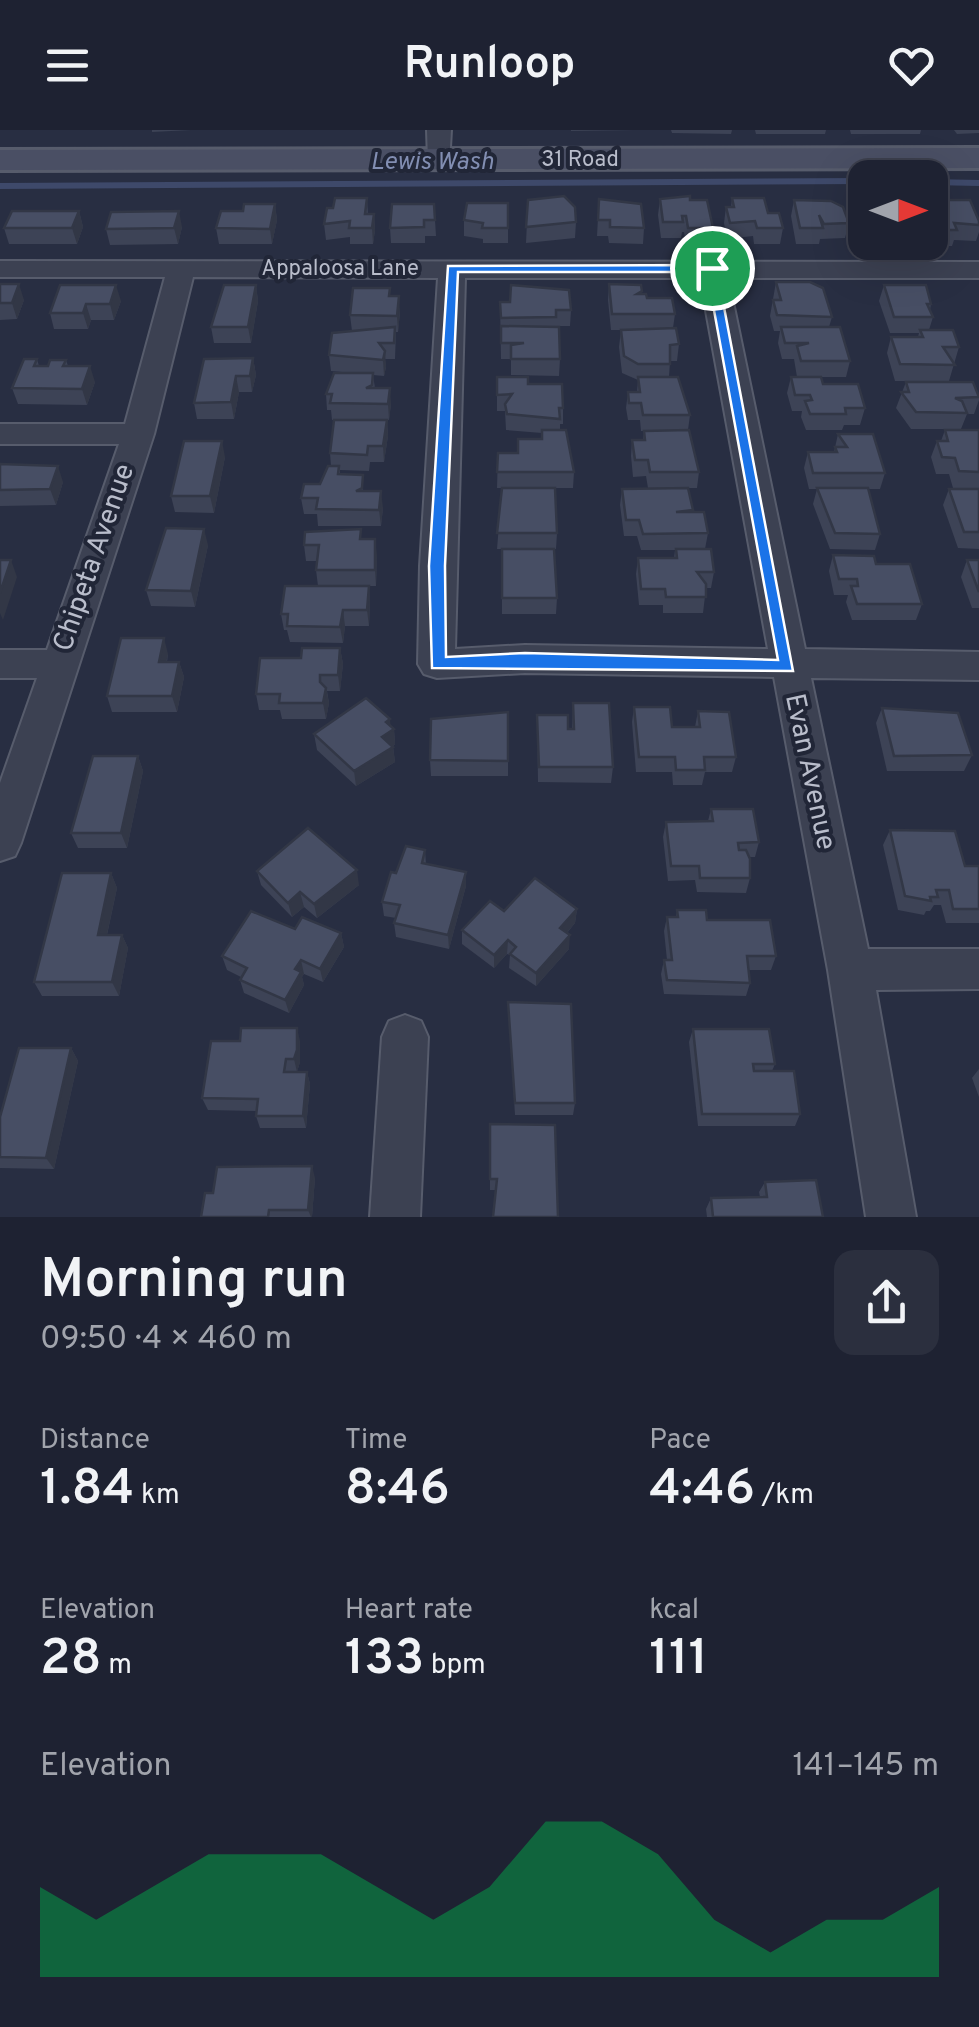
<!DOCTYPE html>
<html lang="en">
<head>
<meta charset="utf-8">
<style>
  :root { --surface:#1e2232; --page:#2b2f3e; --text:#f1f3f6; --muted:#a1a4ac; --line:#3c3f4d; --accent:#0b8043 }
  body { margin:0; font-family:Overpass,sans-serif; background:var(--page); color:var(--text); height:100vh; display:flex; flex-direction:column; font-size:38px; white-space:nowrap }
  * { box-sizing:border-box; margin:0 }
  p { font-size:32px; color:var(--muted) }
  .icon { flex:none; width:55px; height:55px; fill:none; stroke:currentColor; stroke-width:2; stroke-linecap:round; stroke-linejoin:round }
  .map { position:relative; height:1087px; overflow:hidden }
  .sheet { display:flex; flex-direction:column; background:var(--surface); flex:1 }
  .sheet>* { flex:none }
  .needle { width:65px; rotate:90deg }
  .tools { position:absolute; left:848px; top:30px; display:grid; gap:20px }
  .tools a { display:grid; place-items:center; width:100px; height:100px; border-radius:20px; background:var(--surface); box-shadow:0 10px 40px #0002,0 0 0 2px var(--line); font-size:50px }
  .pin { position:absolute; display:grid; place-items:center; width:85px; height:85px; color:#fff; margin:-42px; border:5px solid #fff; border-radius:50%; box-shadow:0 2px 10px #0007 }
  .round { display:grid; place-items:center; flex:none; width:105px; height:105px; border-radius:20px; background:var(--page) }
  .head { display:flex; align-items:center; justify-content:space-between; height:170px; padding:0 40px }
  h1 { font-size:55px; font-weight:600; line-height:75px }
  .stats { display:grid; grid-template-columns:repeat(3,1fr); gap:15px; height:170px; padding:10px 40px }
  .stats div { display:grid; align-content:center }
  .stats b { font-size:50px; font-weight:600 }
  .stats small { font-size:28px; font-weight:400 }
  .stats p { font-size:28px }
  .chart { height:280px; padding:20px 40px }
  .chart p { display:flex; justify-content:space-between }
  .chart svg { width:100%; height:180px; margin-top:10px; fill:var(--accent); opacity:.7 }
  header { display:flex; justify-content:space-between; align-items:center; height:130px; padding:0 40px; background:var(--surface); font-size:45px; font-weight:600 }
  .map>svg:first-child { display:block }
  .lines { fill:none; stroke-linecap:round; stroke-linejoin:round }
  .stream { stroke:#3e496a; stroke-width:6 }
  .street-casing { stroke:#575c6c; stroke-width:4 }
  .secondary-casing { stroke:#575c6c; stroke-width:6 }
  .street { fill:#3c4152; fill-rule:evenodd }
  .secondary { fill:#4a4f64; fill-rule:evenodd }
  .wall { fill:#3d4356 }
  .shaded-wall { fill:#323746 }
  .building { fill:#474e64; stroke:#323746; stroke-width:2.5 }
  .route { fill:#1a73e8; stroke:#fff; stroke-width:2.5; fill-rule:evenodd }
  .labels { text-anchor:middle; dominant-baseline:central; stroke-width:8; stroke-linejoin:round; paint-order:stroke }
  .far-street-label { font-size:22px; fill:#b9bdcb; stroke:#212637 }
  .far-water-label { font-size:25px; font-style:italic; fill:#828eb2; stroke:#212637 }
  .street-label { font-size:28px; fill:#b9bdcb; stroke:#212637 }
</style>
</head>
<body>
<header><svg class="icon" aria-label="menu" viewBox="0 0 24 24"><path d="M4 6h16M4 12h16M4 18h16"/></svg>Runloop<svg class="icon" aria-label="heart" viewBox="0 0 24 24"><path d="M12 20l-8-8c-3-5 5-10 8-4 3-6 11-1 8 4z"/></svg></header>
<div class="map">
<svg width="979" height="1087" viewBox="0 0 979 1087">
  <rect width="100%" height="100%" fill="#282e42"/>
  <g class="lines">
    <g class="stream">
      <path d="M930 52 979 53"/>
      <path d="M0 56 865 51"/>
    </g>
    <defs>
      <g id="street">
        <path d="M427 0H451L449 35 440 37 428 30Z"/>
        <path d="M0 131 979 132V148H728L805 519 979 522V550L811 548 868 819H979V859L876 860 916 1087H866L828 840 774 547 525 543 437 548 424 544 418 534 420 436 438 148 193 147 154 304 21 713 15 726 0 731V653L37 548H0V520H47L119 314H0V294H125L165 147H0ZM465 148H700L768 519 525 515 455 519Z"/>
        <path d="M405 885 421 891 428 907 420 1087H370L382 907 389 891Z"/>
      </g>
      <path id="secondary" d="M979 18V38L0 40V20Z"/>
    </defs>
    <use href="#street" class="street-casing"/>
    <use href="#secondary" class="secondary-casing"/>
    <use href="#street" class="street"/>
    <use href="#secondary" class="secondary"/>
  </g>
  <g class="wall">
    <path d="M152 0H191L152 2Z"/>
    <path d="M571 0H636L571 1Z"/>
    <path d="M671 0H732L731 4 672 3Z"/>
    <path d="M755 0H826L825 4H756Z"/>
    <path d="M850 0H921L920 4H851Z"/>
    <path d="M954 0H979V3L957 4Z"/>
    <path d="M858 66H865V110L854 81Z"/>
    <path d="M367 68 368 84H374L375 100 373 114H350V107L326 110 324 94 333 78Z"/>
    <path d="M732 68 768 83 783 98 780 114H754L753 106 727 109 724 93 726 77H731Z"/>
    <path d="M599 69 644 98 643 114 609 113 608 106H597Z"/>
    <path d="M660 69 690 70 713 98 710 114H686L684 102H682L681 108H661L658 85Z"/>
    <path d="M528 70 576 92 575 108 526 113Z"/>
    <path d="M794 70 849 93 845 108 820 109 819 114H796L791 86Z"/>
    <path d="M930 70 979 91V102L976 111 954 110 952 116H927L926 112H930Z"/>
    <path d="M508 73V113H483V109L464 106V90Z"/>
    <path d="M275 74 277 90 272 114H219L216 98 243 81Z"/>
    <path d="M434 74 436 106H425V113H391L390 98Z"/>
    <path d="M79 81 83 97 77 114H9L4 98Z"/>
    <path d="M182 97 178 114 110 115 106 99Z"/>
    <path d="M866 112H892L891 115H867Z"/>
    <path d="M776 152 832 187 829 197 850 231 846 247H821L823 254 865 278 860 295H844L842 300H806L801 287 802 281H792L787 263 791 247H797L794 229H782L778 213 780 201H774L770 186Z"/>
    <path d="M0 154 24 170 17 189 0 190Z"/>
    <path d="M609 154 647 168 675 184 673 198 679 214 677 231H670L669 247 690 285 688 300 699 342 697 358H688L693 382 708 403 705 419 714 442 711 458H706L703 483H663V475H639L636 444 638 428H674L675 420H641L637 406H624L620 375 622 359 648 358 646 346 633 347 631 326 632 310H643L644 301H641L640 290H628L626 278 628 262H637L638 250 622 243 619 217 621 200H611L608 170Z"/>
    <path d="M60 155 121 171 114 190H91L88 199H54L50 183Z"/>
    <path d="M256 155 258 171 251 213H214L211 197Z"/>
    <path d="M884 155 931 174 930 180 933 187 929 200 959 217 949 251H895L887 223 891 207H918L919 203H890L879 171Z"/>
    <path d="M390 166 400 182 398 202H396L395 229H385L386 237 384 246 373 245 375 258 391 274 389 290H332L331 280H327L326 264 353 243 331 241 329 225 352 201 350 185Z"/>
    <path d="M500 172 571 180 570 196H556L560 229 559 246 511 245V229H501Z"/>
    <path d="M253 228 256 245 252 262H239L234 289H197L194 273Z"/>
    <path d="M37 229 39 236H48L66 230 68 236 95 252 87 275 18 274 12 258Z"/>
    <path d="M497 247 528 254 563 278V294H560V300L574 342 573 358H555L557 403 556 419H554L557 468 556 484H502V419H497L502 358H497L498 323H518L542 309V303L506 300 505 281H497Z"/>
    <path d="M906 252 979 266V270L974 284H967L961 299H911L896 278Z"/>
    <path d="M387 290 388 306 384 332H370L369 341 340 340V344L365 361 383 378 381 396H318L317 384H304L301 368 320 354 331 336 330 323Z"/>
    <path d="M945 300H979V358H953L949 344H936L931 327 937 311H941Z"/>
    <path d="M838 304 885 343 880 359H868L880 404 875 420 830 419 813 374 817 359H809L804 338 808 322H834Z"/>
    <path d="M225 327 214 383 175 382 171 366Z"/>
    <path d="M0 334 63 352 56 375 0 376Z"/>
    <path d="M949 359H979V419L958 418 943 375Z"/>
    <path d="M362 409 377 425 376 456H318L316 440 317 431H306L304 415Z"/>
    <path d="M208 415 195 477 151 476 146 460Z"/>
    <path d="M833 425 876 434 922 474 916 490H852L846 472 848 465H834L829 441Z"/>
    <path d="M967 430H979V478H972L961 447Z"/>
    <path d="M369 456 370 472 369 496H345L343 513 290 512 287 500H284L281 484Z"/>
    <path d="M340 518 343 534 340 561H327L329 573 326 589H282L280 580H259L256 564 301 528Z"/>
    <path d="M168 524 167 532H179L184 547 177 582H112L107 566Z"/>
    <path d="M573 573 613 637 611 653 538 652 537 585 568 599H572Z"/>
    <path d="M634 577 672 597H695L698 581 736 627 732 642H705L702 655H673L672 642H636L632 592Z"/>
    <path d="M882 578 972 625 964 641H887L876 593Z"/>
    <path d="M508 582V646H431L430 630Z"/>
    <path d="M391 596 394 599 395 614 393 616 395 632 356 656 317 620 314 604Z"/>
    <path d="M138 626 143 641 127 718H78L71 703Z"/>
    <path d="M711 679 759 712 755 727H749L750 748 746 763 697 762 695 750 668 751 663 707 666 692 708 691Z"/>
    <path d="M890 700 965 736H979V793H946L941 775H934L930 781H926L924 785 898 780 883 715Z"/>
    <path d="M425 720 426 734 466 756 449 819 396 807 394 793 396 788 384 786 382 772 396 743Z"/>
    <path d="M257 741 359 755 317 788 304 777 292 787 261 755Z"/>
    <path d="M111 743 117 758 107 805H122L128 818 119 866H42L34 852Z"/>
    <path d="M577 779 575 793 567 803 569 819 536 856 509 838 510 825 507 824 494 838 462 814V800L504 781Z"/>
    <path d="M677 780 707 790 776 826 771 840H749L750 853 746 866 664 864 661 844 664 830H667L664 801 667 787H676Z"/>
    <path d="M295 799 341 803 344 817 323 852 304 844 302 847 304 855 289 883 244 863 240 850 241 847 227 840 222 826Z"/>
    <path d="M508 872 575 973 573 985H515Z"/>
    <path d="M693 899 775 934 772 941 800 984 795 996H698L689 912Z"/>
    <path d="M300 911V932L297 942H307L310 954 306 998H260L256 986V981L208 980 202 968Z"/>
    <path d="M71 918 78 931 54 1039 0 1038V987Z"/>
    <path d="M979 939V967L972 948Z"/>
    <path d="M490 994 558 1087 496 1060H490Z"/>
    <path d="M315 1048 312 1087H201L213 1063Z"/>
    <path d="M765 1052 823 1087H707L706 1079 711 1068 760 1067 759 1062Z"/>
  </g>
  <g class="shaded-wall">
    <path d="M275 74 277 90 272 114 270 99Z"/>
    <path d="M79 81 83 97 77 114 72 98Z"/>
    <path d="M179 81 182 97 178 114 174 98Z"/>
    <path d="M374 84 375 100 373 114 372 98Z"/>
    <path d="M19 154 24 170 17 189 12 173Z"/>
    <path d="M116 155 121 171 114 190 110 174Z"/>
    <path d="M256 155 258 171 251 213 248 197Z"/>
    <path d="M399 166 400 182 398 202 397 186Z"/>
    <path d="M86 174 91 190 88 199 83 183Z"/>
    <path d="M385 221 386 237 384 246 383 230Z"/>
    <path d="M253 228 256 245 252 262 250 246Z"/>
    <path d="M90 236 95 252 87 275 82 259Z"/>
    <path d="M236 246 239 262 234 289 231 272Z"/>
    <path d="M390 258 391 274 389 290 388 274Z"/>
    <path d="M387 290 388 306 384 332 383 316Z"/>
    <path d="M222 311 225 327 214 383 210 366Z"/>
    <path d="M58 336 63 352 56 375 50 359Z"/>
    <path d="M381 361 383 378 381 396 379 380Z"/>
    <path d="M204 399 208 415 195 477 191 461Z"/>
    <path d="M375 409 377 425 376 456 375 440Z"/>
    <path d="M11 430 17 447 3 490 0 483V463Z"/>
    <path d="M369 456 370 472 369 496 367 480Z"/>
    <path d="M343 480 345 496 343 513 340 497Z"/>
    <path d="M164 508 168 524 163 547 159 532Z"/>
    <path d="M340 518 343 534 340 561 338 545Z"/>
    <path d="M179 532 184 547 177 582 172 566Z"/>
    <path d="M326 558 329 573 326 589 323 573Z"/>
    <path d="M390 589 391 601 394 599 395 614 385 622 393 617 395 632 356 656 354 641 382 607 386 592Z"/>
    <path d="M138 626 143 641 127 718 121 703Z"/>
    <path d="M357 740 359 755 317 788 314 774Z"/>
    <path d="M466 742V756L449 819 448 805Z"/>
    <path d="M111 743 117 758 104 818 98 805Z"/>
    <path d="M300 762 304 777 292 787 288 773Z"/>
    <path d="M577 779 575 793 559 812 560 798Z"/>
    <path d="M341 803 344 817 323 852 320 839Z"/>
    <path d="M122 805 128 818 119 866 112 852Z"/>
    <path d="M570 805 569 819 536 856V843Z"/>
    <path d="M508 810 507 824 494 838V825Z"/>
    <path d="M301 830 304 844 302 847 304 855 289 883 285 870 295 839Z"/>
    <path d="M297 898 300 911V932L297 942 294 929Z"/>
    <path d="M71 918 78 931 54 1039 46 1028Z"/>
    <path d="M307 942 310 954 306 998 303 986Z"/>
    <path d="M312 1036 315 1048 312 1087H311L308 1080Z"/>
  </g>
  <g class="building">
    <path d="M564 66 575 77 576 92 526 97 528 70Z"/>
    <path d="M690 66V70H707L713 98H688L686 86H682L683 92H663L660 69Z"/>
    <path d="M858 66H865V84Z"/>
    <path d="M335 68H367L365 84H374L372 98H349L350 91 324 94 327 78H333Z"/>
    <path d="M732 68H764L768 83H779L783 98H757L755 91 730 93 726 77H734Z"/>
    <path d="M599 69 641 74 644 98 610 97V90H598Z"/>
    <path d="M794 70 831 71 843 77 849 93 824 94 819 85 823 98H800Z"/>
    <path d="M930 70H970L979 91V95L954 93 957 100H932L930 95V86H936Z"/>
    <path d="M467 73H508V98H482L483 93 464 90Z"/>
    <path d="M244 74H275L270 99 216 98 221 81H243Z"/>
    <path d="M392 74H434L435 90H424V97L390 98Z"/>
    <path d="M12 81H79L72 98H4Z"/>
    <path d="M179 81 174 98 106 99 111 82Z"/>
    <path d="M776 152H810L823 158 832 187 777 185 773 170H781Z"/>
    <path d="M0 154H19L12 173H0Z"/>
    <path d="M609 154 641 155 642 161 637 164H646L647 168H672L675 184H612Z"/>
    <path d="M60 155H116L110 174H86L83 183H50Z"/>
    <path d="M224 155H256L248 197H211Z"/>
    <path d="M511 155 569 160 571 180H556V187L501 188 500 172H510Z"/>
    <path d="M884 155H926L931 174H927L933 187H894Z"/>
    <path d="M353 158H390L389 166H399L397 186 350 185Z"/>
    <path d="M501 196 559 197 560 229H511V215L524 213H501Z"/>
    <path d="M395 197 394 213H379L385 221 383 230 329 225 332 203Z"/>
    <path d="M781 197H840L850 231H801L797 216 809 213H785Z"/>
    <path d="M676 198 679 214 670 215V234H638L624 226 621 200Z"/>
    <path d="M920 200H953L959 217H943L955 235 900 234 891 207H923Z"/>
    <path d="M253 228 250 246H236L231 272 194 273 204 229Z"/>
    <path d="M24 229H37L34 236H48L50 230H66L63 236H90L82 259 12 258Z"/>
    <path d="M334 243H373L372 255 366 258H390L388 274 330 273 332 264H326Z"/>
    <path d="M497 247H528V254H562L563 278H559L560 289 507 284 505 274 512 264 497 265Z"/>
    <path d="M638 247H678L690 285H643L641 273H629L628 262H640Z"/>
    <path d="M791 247H821L823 254H858L865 278H845L846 284H810L805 271 812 270 810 265H795Z"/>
    <path d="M906 252H973L979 267 955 268 962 271 967 283 916 282 901 262H909Z"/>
    <path d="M334 290H387L383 316H368L367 325 330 323Z"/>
    <path d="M542 300H566L574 342H497L498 323H518V309H542Z"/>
    <path d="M689 300 699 342H650L648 330H635L632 310H645L644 301Z"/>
    <path d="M945 300H979V342L959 341 955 328 942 327 937 311H948Z"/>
    <path d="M838 304H873L885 343H813L808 322H837L835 317H847Z"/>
    <path d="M184 311H222L210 366H171Z"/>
    <path d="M0 334 58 336 50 359 0 360Z"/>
    <path d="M328 336H339L338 344 363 345 362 358 356 361H381L379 380 316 379 318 368H301L304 354H320Z"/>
    <path d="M502 358H555L557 403H497Z"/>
    <path d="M688 358 693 380 676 382H704L708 403 643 404 639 390H626L622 359Z"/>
    <path d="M817 358H868L880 404 835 403Z"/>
    <path d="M949 359H979V402H964Z"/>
    <path d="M166 398 204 399 191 461 146 460Z"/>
    <path d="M361 399 360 409H375V440H316L319 415H304L305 402Z"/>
    <path d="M502 419H554L557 468H502Z"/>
    <path d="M676 419H711L714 442H697L706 454V467H666L665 459H641L638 428H677Z"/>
    <path d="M833 425 874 426 876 434H910L922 474H857L851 456H858L857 449H839Z"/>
    <path d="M0 430H11L0 463Z"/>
    <path d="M967 430H979V462Z"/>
    <path d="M285 456H369L367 480H343L340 497 287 496 288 484H281Z"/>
    <path d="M121 508H164L159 532H179L172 566H107Z"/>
    <path d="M302 518H340L338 545H320V552L326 558 323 573H279L280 564H256L260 528H301Z"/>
    <path d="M366 568 390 589 386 592 394 599 382 607 393 617 354 641 314 604Z"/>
    <path d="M573 573H609L613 637H539L537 585H568V599H574Z"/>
    <path d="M634 577H670L672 597H700L698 581 729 582 736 627H704L705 640H676L675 627H639Z"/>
    <path d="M882 578 958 583 972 625 894 626Z"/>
    <path d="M508 582V631L430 630 431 589Z"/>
    <path d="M93 626H138L121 703H71Z"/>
    <path d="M711 679H753L759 712 738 713 739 720H746L750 729V748H700L699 736H671L666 692 713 691Z"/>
    <path d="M308 698 357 740 314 774 300 762 288 773 257 741Z"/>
    <path d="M890 700 955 701 965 736H979V779H953L949 760H936L938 767H930L931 771 905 766Z"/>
    <path d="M406 716 425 720 422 733 466 742 448 805 394 793 400 775 382 772 391 742 396 743Z"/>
    <path d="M62 743H111L98 805H122L112 852H34Z"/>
    <path d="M535 748 577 779 560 798 570 805 536 843 510 824 516 817 508 810 494 825 462 800 490 771 504 781Z"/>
    <path d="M677 780H706L707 790H770L776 826H747L750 853 667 850 664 830H672L667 787H678Z"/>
    <path d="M251 781 295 799 302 787 341 803 320 839 301 830 295 839 301 842 285 870 240 850 247 838 222 826Z"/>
    <path d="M508 872 571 874 575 973H515Z"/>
    <path d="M241 898H297V920L294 929H286L284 942H307L303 986H256L258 969 202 968 211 911H240Z"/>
    <path d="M693 899H769L775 934H753L754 941H794L800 984H702Z"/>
    <path d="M19 918H71L46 1028 0 1027V987Z"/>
    <path d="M490 994 555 995 558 1087H493L497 1049H490Z"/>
    <path d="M312 1036 308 1080H269L268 1087H201L205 1063H213L217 1037Z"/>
    <path d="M816 1050 823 1087H713L711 1068 767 1067 765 1052Z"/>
  </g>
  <path class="route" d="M716 135 793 541 432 538 429 436 448 136ZM458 142H707L778 530 525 523 446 527 445 436Z"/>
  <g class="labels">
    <g class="far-street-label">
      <text x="580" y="30">31 Road</text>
      <text x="340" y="139">Appaloosa Lane</text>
    </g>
    <g class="far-water-label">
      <text x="432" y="33">Lewis Wash</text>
    </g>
    <g class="street-label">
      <text transform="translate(95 428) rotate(-71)">Chipeta Avenue</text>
      <text transform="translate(809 642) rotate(78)">Evan Avenue</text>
    </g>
  </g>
</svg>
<div class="tools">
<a><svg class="needle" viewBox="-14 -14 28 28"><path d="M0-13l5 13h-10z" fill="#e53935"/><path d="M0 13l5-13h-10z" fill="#a1a4ac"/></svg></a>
</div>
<div class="pin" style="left:712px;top:138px;background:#1e9e55"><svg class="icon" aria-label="arrive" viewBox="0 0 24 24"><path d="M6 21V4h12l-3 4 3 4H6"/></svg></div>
</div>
<section class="sheet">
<div class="head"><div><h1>Morning run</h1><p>09:50 · 4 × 460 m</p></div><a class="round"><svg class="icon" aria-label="share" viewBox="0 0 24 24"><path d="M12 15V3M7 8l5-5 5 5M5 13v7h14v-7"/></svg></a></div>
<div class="stats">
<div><p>Distance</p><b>1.84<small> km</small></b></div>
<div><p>Time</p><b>8:46</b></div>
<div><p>Pace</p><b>4:46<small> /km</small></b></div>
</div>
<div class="stats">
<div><p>Elevation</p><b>28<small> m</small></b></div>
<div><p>Heart rate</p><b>133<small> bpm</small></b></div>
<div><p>kcal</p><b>111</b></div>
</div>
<div class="chart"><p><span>Elevation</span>141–145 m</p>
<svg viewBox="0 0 160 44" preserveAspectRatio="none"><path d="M0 44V22L10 30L20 22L30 14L40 14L50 14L60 22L70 30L80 22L90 6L100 6L110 14L120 30L130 38L140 30L150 30L160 22V44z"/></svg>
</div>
</section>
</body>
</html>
